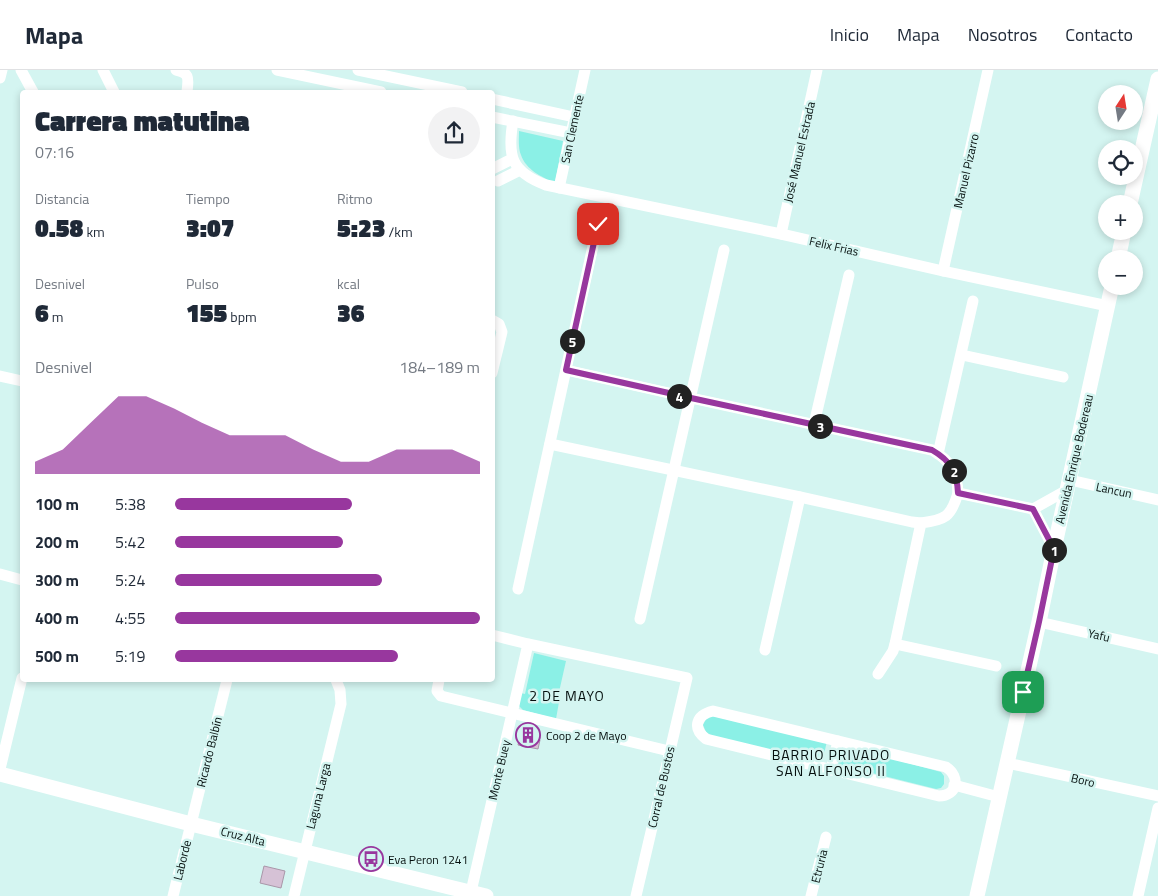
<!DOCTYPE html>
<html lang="es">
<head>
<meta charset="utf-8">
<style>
  :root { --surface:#fff; --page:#f2f2f3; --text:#1f2937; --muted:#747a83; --line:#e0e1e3; --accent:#98379e }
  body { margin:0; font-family:"Titillium Web",sans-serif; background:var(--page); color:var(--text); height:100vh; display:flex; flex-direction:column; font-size:19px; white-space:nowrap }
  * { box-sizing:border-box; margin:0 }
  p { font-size:16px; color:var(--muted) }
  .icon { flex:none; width:28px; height:28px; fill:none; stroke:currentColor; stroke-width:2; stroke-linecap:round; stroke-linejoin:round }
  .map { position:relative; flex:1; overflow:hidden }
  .details { position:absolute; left:20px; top:20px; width:475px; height:592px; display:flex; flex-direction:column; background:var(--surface); border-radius:5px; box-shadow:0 2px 8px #0003 }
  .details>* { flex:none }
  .needle { width:32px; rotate:12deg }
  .buttons { position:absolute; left:1098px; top:15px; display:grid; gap:10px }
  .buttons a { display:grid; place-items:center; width:45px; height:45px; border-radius:50%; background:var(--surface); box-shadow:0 2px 8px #0003; font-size:25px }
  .pin { position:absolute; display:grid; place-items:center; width:42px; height:42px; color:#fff; margin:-21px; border-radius:10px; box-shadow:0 2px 8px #0006 }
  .km { position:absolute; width:25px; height:25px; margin:-12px; border-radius:50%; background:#222; color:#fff; font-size:14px; line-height:25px; text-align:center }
  .round { display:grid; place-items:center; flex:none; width:52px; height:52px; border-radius:26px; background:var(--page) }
  .headline { display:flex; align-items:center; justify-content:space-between; height:85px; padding:0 15px }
  h1 { font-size:28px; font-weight:800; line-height:38px }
  .figures { display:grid; grid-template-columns:repeat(3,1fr); gap:8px; height:85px; padding:5px 15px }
  .figures div { display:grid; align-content:center }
  .figures b { font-size:25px; font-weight:800 }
  .figures small { font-size:14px; font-weight:400 }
  .figures p { font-size:14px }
  .chart { height:140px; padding:10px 15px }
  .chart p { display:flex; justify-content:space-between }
  .chart svg { width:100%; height:90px; margin-top:5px; fill:var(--accent); opacity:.7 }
  ul { padding:0 15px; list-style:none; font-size:16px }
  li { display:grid; grid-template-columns:80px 60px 1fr; align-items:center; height:38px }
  li i { height:12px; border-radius:6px; background:var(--accent) }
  header { display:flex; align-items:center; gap:30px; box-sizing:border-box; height:70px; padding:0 25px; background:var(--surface); border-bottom:1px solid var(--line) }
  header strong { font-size:24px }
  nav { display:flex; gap:28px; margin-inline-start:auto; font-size:18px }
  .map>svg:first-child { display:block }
  .green { fill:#8bf0e6 }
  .building { fill:#d6c2d6; stroke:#a997a9 }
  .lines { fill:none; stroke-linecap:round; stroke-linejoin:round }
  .minor { stroke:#fff; stroke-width:11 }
  .major { stroke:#fff; stroke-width:15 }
  .route-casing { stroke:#fff; stroke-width:10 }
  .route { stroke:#98379e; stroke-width:6 }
  .labels { text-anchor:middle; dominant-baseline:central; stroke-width:5; stroke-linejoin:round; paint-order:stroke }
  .street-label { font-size:12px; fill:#050f0e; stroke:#d4f5f1 }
  .poi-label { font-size:12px; fill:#050f0e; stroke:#d4f5f1; text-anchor:start }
  .neighbourhood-label { font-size:14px; letter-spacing:1px; fill:#050f0e; stroke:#d4f5f1 }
</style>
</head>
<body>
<header>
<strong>Mapa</strong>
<nav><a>Inicio</a><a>Mapa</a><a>Nosotros</a><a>Contacto</a></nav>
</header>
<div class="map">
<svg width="1158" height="826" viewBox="0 0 1158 826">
  <rect width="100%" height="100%" fill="#d4f5f1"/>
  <g class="green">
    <path d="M519 61 563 71 555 113C542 107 526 100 521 85 518 78 519 68 519 61Z"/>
    <path d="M534 583 566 591 557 631 559 632 556 649 523 640 519 636 521 623 525 624Z"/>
    <path d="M708 645 827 671 822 693 712 666 706 662 703 655Z"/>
    <path d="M841 675 941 702 944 706V714L941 718 936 719 836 694Z"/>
  </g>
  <g class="building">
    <path d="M527 657 536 659 534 669 540 670 538 679 518 675 521 661Z"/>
    <path d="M264 796 285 801 281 818 260 813Z"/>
  </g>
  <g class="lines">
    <g class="minor">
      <path d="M21 0 33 22"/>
      <path d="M103 0 114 22"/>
      <path d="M176 0C191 3 188 10 187 22"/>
      <path d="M277 0 381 22"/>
      <path d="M358 0 462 22"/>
      <path d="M0 8 2 0"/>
      <path d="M492 29 574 47"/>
      <path d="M492 47 571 63"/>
      <path d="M513 51C507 86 511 102 546 115L781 164 943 201 1108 236"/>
      <path d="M492 99 512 89"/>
      <path d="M498 111 520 100"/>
      <path d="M559 118 585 0"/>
      <path d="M781 164 817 0"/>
      <path d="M943 201 988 0"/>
      <path d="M492 250 499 254 502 262 492 303"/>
      <path d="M962 285 1063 307"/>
      <path d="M566 300 691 328 932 380C951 391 957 402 958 423"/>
      <path d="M0 306 22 311"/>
      <path d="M814 354 849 205"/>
      <path d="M550 374 800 427 912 452 921 453"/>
      <path d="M938 384 973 231"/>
      <path d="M1070 410 1158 430"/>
      <path d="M1033 439 1054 479"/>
      <path d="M0 504 22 510"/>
      <path d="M518 519 598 153"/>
      <path d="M640 549 724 180"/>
      <path d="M1039 552 1158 579"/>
      <path d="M492 565 528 574 687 608 636 826"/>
      <path d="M895 574 996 596"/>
      <path d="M765 580 800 427"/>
      <path d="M878 604 893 581 895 574 921 453C945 450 951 447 958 423L1033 439 1067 420"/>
      <path d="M439 610 437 621 441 626 669 681"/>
      <path d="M713 641 946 697C961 707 957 726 939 726L706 669C692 658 696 645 713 641Z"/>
      <path d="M1007 693 1158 726"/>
      <path d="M0 699 22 608"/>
      <path d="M831 700 838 671"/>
      <path d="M954 715 999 727"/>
      <path d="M173 826 227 610"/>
      <path d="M294 826 341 634 340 620 336 610"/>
      <path d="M470 826 528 574"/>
      <path d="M811 826 826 767"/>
      <path d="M1138 826 1158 738"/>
    </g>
    <g class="major">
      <path d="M1130 134 1158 9"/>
      <path d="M1118 189 1124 161"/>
      <path d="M0 704 191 754 486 826"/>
      <path d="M977 826 1039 552 1054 479 1112 216"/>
    </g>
  </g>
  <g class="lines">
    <defs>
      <path id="route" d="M598 154 566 300 691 328 932 380C951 391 957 402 958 423L1033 439 1054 479 1039 552 1023 622"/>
    </defs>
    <use href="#route" class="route-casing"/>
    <use href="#route" class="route"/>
  </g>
  <defs>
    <symbol id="building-ring" viewBox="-11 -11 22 22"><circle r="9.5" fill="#d4f5f1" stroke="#98379e" stroke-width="1.5"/><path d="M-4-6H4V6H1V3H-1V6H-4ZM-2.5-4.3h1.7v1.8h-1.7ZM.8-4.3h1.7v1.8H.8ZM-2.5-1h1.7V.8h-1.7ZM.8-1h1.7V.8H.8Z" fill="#98379e"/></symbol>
    <symbol id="bus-ring" viewBox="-11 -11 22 22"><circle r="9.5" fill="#d4f5f1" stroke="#98379e" stroke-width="1.5"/><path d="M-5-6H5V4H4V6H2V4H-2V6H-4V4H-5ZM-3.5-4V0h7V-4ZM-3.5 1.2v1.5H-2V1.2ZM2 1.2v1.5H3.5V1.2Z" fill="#98379e"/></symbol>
  </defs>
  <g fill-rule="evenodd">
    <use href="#building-ring" x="514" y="651" width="28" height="28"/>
    <use href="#bus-ring" x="357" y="775" width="28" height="28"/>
  </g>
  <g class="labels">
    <g class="street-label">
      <text transform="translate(572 59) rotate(-78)">San Clemente</text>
      <text transform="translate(799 82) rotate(-77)">José Manuel Estrada</text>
      <text transform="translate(966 101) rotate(-77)">Manuel Pizarro</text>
      <text transform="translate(834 176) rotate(13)">Felix Frias</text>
      <text transform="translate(1074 389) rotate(-77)">Avenida Enrique Bodereau</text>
      <text transform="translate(1114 420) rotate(12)">Lancun</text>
      <text transform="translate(1099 565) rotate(13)">Yafu</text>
      <text transform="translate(209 682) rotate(-76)">Ricardo Balbín</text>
      <text transform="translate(499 700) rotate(-77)">Monte Buey</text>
      <text transform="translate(1083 710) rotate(13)">Boro</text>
      <text transform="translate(661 717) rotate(-77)">Corral de Bustos</text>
      <text transform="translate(318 726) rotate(-76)">Laguna Larga</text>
      <text transform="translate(243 766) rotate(14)">Cruz Alta</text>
      <text transform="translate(182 790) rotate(-76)">Laborde</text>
      <text transform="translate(819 796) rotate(-76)">Etruria</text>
    </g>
    <g class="poi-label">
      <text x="546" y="665">Coop 2 de Mayo</text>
      <text x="388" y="789">Eva Peron 1241</text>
    </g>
    <g class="neighbourhood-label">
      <text x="567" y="625">2 DE MAYO</text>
      <text x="831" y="684">BARRIO PRIVADO<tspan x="831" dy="16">SAN ALFONSO II</tspan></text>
    </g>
  </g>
</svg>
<div class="buttons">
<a><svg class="needle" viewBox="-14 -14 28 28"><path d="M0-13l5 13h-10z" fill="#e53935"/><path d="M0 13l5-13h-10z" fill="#747a83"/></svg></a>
<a><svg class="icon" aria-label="locate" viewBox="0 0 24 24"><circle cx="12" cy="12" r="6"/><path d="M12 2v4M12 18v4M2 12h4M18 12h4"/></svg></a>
<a>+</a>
<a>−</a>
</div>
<div class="pin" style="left:1023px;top:622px;background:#1e9e55"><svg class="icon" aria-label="arrive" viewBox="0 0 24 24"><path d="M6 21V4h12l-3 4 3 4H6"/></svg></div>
<div class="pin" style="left:598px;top:154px;background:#d93025"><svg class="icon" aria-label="check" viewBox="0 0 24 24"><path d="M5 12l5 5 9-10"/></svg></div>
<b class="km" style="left:1054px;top:480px">1</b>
<b class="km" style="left:954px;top:401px">2</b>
<b class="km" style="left:820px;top:356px">3</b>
<b class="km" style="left:679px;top:326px">4</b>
<b class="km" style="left:572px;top:271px">5</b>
<section class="details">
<div class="headline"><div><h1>Carrera matutina</h1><p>07:16</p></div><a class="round"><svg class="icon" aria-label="share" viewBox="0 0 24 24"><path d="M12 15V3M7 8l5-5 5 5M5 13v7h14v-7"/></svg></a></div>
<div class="figures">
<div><p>Distancia</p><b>0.58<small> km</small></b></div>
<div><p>Tiempo</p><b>3:07</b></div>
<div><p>Ritmo</p><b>5:23<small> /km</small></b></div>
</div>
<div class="figures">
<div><p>Desnivel</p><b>6<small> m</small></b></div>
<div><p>Pulso</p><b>155<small> bpm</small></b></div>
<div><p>kcal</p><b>36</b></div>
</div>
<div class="chart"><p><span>Desnivel</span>184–189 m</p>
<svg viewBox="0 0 160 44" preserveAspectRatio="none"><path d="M0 44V38L10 32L20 19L30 6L40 6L50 12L60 19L70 25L80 25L90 25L100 32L110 38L120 38L130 32L140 32L150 32L160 38V44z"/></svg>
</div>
<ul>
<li><b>100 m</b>5:38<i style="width:58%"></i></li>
<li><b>200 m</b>5:42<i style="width:55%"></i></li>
<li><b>300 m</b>5:24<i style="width:68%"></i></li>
<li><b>400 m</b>4:55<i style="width:100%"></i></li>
<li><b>500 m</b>5:19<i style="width:73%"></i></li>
</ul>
</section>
</div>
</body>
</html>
